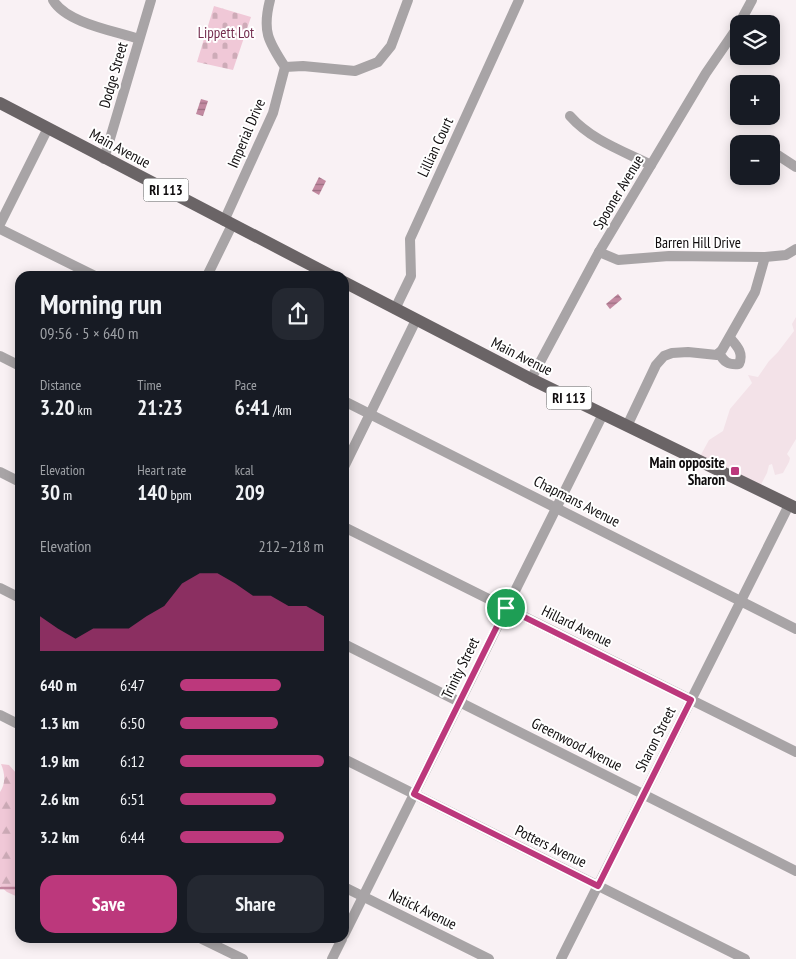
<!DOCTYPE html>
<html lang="en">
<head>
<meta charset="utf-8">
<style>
  :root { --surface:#171b24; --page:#242831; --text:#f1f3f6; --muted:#9ea1a6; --accent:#bc387c }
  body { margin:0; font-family:"PT Sans Narrow",sans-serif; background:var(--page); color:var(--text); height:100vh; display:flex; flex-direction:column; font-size:19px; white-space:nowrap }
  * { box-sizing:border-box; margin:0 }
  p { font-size:16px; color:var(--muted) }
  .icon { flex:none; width:28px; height:28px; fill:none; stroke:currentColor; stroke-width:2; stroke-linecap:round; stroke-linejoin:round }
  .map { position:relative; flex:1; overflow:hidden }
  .sheet { position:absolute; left:15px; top:271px; width:334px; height:672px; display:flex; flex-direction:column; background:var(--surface); border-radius:15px; box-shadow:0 2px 12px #0003 }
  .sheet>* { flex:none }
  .buttons { position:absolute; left:730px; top:15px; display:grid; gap:10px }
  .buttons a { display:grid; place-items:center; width:50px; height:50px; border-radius:10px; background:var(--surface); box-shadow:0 2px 12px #0003; font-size:25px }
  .pin { position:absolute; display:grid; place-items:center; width:42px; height:42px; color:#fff; margin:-21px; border:2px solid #fff; border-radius:50%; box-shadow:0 1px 5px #0007 }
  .round { display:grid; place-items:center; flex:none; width:52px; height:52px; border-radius:15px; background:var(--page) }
  .overview { display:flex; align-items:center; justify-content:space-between; height:85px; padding:0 25px }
  h1 { font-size:28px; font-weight:600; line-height:38px }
  .figures { display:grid; grid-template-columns:repeat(3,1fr); gap:8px; height:85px; padding:5px 25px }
  .figures div { display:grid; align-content:center }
  .figures b { font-size:21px; font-weight:600 }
  .figures small { font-size:14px; font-weight:400 }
  .figures p { font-size:14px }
  .chart { height:140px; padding:10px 25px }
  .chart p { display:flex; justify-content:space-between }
  .chart svg { width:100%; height:90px; margin-top:5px; fill:var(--accent); opacity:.7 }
  .cta { display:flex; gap:10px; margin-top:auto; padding:10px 25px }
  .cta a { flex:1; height:58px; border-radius:15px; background:var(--accent); color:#fff; font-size:20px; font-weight:600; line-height:58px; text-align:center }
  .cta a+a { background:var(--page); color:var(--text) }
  ul { padding:0 25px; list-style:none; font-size:16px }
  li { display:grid; grid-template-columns:80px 60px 1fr; align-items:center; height:38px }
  li i { height:12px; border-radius:6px; background:var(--accent) }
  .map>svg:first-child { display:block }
  .built { fill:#f3e2e8 }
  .forest { fill:url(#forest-firs) }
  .cemetery { fill:url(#cemetery-stones) }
  .water { fill:url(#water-rules) }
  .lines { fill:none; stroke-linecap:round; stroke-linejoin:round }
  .stream { stroke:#c289a0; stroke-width:2.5 }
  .minor { stroke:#a8a4a6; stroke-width:10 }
  .major { stroke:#6a6466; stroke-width:12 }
  .route-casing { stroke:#fff; stroke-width:10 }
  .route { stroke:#bc387c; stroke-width:6 }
  .poi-dot { fill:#bc387c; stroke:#fff; stroke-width:2 }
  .labels { text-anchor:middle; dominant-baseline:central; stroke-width:4; stroke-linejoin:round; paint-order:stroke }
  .shield { fill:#fff; stroke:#575556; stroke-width:1 }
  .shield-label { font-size:14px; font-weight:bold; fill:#0f0c0d }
  .park-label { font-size:15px; fill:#752f50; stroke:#fff }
  .street-label { font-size:15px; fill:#0f0c0d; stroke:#fff }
  .poi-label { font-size:15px; font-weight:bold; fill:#0f0c0d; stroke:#fff; text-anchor:end }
</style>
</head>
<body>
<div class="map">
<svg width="796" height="959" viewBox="0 0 796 959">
  <defs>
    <pattern id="forest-firs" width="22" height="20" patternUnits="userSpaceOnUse" patternTransform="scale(1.25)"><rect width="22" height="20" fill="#f0c8d7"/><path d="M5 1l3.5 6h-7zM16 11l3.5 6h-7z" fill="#cdabb7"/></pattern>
    <pattern id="cemetery-stones" width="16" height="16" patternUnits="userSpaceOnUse" patternTransform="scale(1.25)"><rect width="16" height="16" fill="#f0c8d7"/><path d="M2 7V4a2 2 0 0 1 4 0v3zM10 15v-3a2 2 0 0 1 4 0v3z" fill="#cdabb7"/></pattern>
    <pattern id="water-rules" width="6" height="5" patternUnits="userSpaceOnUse" patternTransform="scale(1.25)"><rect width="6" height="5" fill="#c289a0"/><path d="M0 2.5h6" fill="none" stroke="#9c6e81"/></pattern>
  </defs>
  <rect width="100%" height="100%" fill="#f9f1f4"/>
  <path class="built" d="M796 313V439L787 454 790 458 789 462 783 473 775 475 772 464 769 465 767 473 758 490 698 460 709 440 723 431 730 409 752 383 748 375 758 377 769 361 778 352 794 331 792 324 796 317Z"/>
  <path class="forest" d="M1 764 9 765 17 774H20V898L7 892 0 886V792C6 784 5 773 1 764Z"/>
  <path class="cemetery" d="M214 6 251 17 233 70 197 62Z"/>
  <g class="water">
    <path d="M201 99 208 101 203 116 196 114Z"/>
    <path d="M319 177 326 181 319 195 312 191Z"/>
    <path d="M618 294 622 299 610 309 606 304Z"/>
  </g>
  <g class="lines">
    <path class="stream" d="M0 888H20"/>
    <g class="minor">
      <path d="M53 0C66 23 115 31 139 39"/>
      <path d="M739 24 752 0"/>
      <path d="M285 67 303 66 355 71 378 62 391 46 408 0"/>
      <path d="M570 116C591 140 623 151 651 165"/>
      <path d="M776 154 796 167"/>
      <path d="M104 159 151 0"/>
      <path d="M224 221 273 113 285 67C268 41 262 31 270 0"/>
      <path d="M0 224 48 128"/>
      <path d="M0 229 95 276"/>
      <path d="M599 252 618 260 669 256 765 257 786 255 796 249"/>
      <path d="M207 276 232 225"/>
      <path d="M395 309 411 276 410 239 519 0"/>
      <path d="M719 353C724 362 728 365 739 364 744 353 737 346 730 338"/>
      <path d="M0 356 20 366"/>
      <path d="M531 379 599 252 706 73 739 25"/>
      <path d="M344 401 796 629"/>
      <path d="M627 426 656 365 664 356 672 353 688 352 717 355 722 350 755 292 765 257"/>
      <path d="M344 467 416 320"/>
      <path d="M0 472 20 482"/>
      <path d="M344 527 796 752"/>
      <path d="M0 588 20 598"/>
      <path d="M344 644 796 871"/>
      <path d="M0 715 20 725"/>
      <path d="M344 759 745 959"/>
      <path d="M344 887 489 959"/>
      <path d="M344 935 603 414"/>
      <path d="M202 939 243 959"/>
      <path d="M332 959 342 939"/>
      <path d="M561 959 789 505"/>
    </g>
    <g class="major">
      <path d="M0 103 332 276"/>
      <path d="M344 282 531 379 796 508"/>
    </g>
  </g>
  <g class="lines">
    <defs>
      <path id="route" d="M506 608 691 700 598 886 414 794Z"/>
    </defs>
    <use href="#route" class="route-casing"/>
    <use href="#route" class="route"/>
  </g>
  <rect class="poi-dot" x="730" y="466" width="10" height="10" rx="2.5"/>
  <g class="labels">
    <g class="shield">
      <rect x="143.5" y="178.5" width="45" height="23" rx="4"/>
      <rect x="546.5" y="386.5" width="45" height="23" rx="4"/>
    </g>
    <g class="shield-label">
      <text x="166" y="190">RI 113</text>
      <text x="569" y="398">RI 113</text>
    </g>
    <g class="park-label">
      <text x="226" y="32">Lippett Lot</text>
    </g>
    <g class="street-label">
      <text transform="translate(113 75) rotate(-74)">Dodge Street</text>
      <text transform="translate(246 133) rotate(-67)">Imperial Drive</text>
      <text transform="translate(435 147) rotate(-65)">Lillian Court</text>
      <text transform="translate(120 148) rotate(28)">Main Avenue</text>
      <text transform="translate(618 192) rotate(-59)">Spooner Avenue</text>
      <text x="698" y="242">Barren Hill Drive</text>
      <text transform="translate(522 356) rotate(27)">Main Avenue</text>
      <text transform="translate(577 501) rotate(27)">Chapmans Avenue</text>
      <text transform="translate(577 626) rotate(26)">Hillard Avenue</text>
      <text transform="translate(460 668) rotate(-64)">Trinity Street</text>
      <text transform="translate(655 739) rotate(-63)">Sharon Street</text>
      <text transform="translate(577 744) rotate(27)">Greenwood Avenue</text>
      <text transform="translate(551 846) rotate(26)">Potters Avenue</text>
      <text transform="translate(423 909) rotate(26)">Natick Avenue</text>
    </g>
    <g class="poi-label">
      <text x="725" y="462">Main opposite<tspan x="725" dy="17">Sharon</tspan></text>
    </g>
  </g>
</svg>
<div class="buttons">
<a><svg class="icon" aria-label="layers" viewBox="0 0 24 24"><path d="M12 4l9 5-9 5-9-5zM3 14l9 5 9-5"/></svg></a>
<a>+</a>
<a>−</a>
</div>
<div class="pin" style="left:506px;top:608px;background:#1e9e55"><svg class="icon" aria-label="arrive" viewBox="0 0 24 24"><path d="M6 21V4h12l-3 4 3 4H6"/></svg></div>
<section class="sheet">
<div class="overview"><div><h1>Morning run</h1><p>09:56 · 5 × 640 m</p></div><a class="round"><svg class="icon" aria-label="share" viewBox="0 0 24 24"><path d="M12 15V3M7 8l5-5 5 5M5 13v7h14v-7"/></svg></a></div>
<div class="figures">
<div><p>Distance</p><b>3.20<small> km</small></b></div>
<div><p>Time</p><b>21:23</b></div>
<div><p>Pace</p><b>6:41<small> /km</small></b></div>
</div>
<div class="figures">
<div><p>Elevation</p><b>30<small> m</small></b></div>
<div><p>Heart rate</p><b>140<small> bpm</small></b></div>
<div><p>kcal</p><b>209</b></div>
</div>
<div class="chart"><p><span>Elevation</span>212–218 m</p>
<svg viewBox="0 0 160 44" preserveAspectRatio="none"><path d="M0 44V27L10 33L20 38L30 33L40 33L50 33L60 27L70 22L80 11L90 6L100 6L110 11L120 17L130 17L140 22L150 22L160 27V44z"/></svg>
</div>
<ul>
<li><b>640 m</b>6:47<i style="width:70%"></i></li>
<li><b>1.3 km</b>6:50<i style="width:68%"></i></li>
<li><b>1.9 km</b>6:12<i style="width:100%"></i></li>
<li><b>2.6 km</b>6:51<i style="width:67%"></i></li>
<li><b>3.2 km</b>6:44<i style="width:72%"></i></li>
</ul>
<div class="cta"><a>Save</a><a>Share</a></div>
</section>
</div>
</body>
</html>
